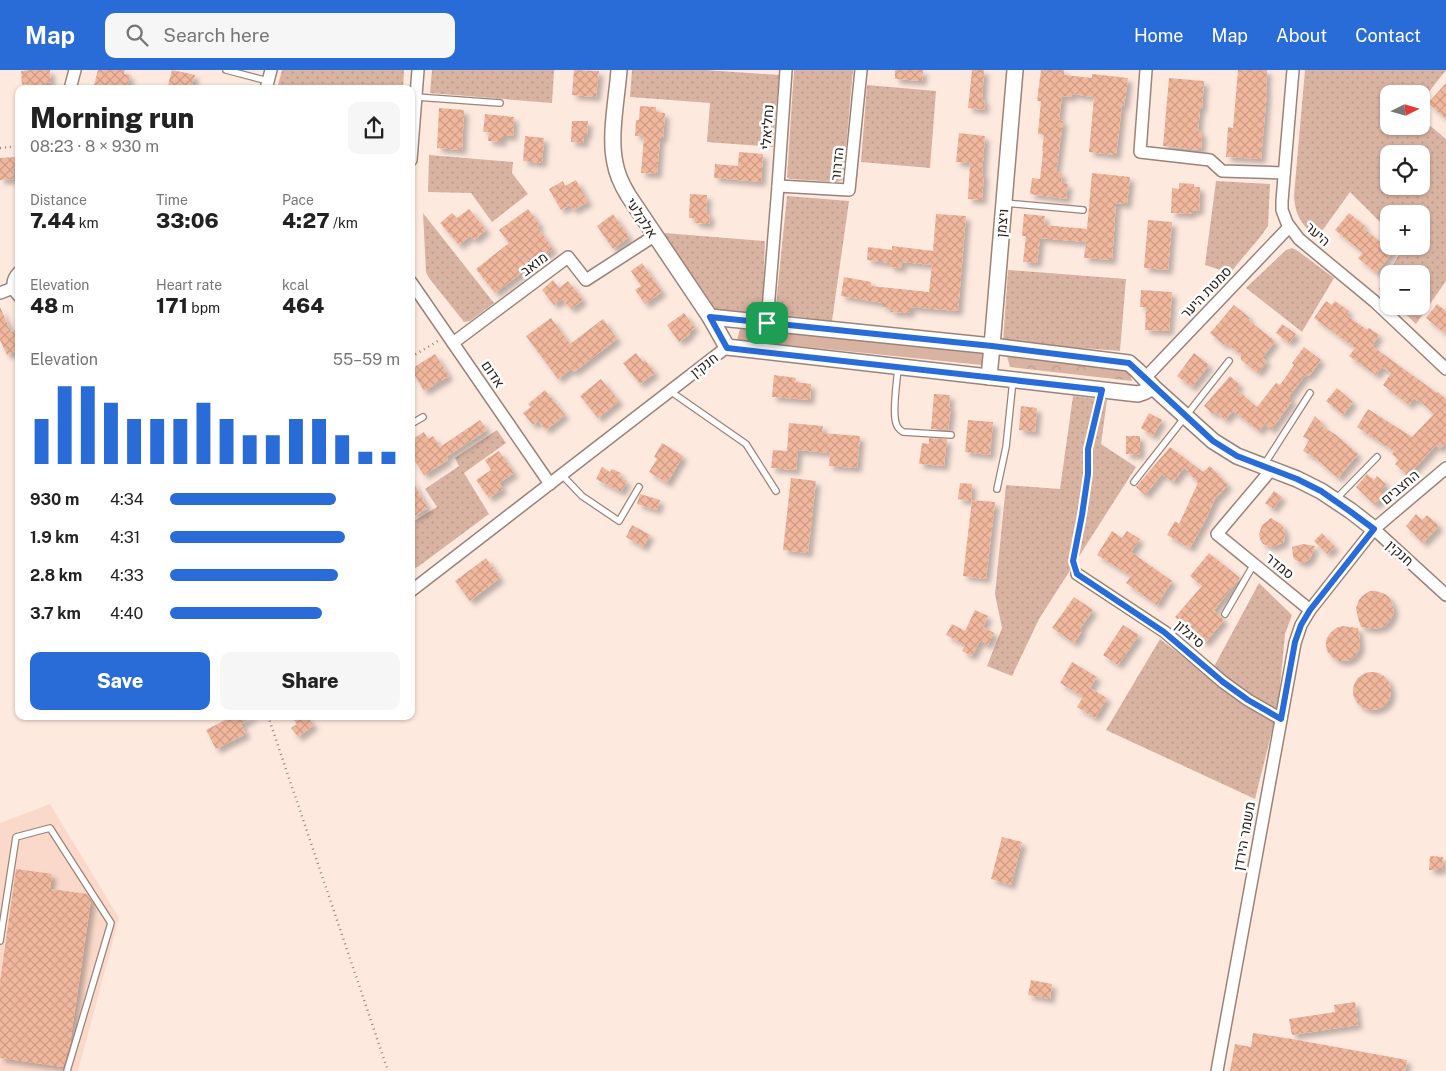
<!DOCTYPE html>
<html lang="en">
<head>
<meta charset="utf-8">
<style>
  :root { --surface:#fff; --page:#f6f6f6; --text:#222; --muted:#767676; --accent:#296bd7 }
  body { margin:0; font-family:"Public Sans",Heebo,sans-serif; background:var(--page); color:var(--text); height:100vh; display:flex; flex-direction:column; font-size:19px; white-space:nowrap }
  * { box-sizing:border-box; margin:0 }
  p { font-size:16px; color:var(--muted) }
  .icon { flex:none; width:28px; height:28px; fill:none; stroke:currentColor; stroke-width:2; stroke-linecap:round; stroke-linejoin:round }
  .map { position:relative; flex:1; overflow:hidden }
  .side { position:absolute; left:15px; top:15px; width:400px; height:635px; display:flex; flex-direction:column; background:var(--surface); border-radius:10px; box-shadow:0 1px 4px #0004 }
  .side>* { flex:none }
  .needle { width:32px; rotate:85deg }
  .fabs { position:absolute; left:1380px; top:15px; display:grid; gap:10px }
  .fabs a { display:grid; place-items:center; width:50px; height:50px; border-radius:10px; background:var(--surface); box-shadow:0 1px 4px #0004; font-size:25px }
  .pin { position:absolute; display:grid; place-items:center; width:42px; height:42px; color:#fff; margin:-21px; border-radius:10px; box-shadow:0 2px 8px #0006 }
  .round { display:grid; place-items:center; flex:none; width:52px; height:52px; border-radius:10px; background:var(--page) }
  .overview { display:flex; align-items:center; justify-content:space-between; height:85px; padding:0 15px }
  h1 { font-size:28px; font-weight:800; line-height:38px }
  .metrics { display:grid; grid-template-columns:repeat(3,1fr); gap:8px; height:85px; padding:5px 15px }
  .metrics div { display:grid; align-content:center }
  .metrics b { font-size:21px; font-weight:800 }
  .metrics small { font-size:14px; font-weight:400 }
  .metrics p { font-size:14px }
  .chart { height:140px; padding:10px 15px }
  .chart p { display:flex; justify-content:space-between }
  .chart svg { width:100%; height:90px; margin-top:5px; stroke:var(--accent); stroke-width:6 }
  .primary-button { display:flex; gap:10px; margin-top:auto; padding:10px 15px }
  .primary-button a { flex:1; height:58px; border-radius:10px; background:var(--accent); color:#fff; font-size:20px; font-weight:800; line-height:58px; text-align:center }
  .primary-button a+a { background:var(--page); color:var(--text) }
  ul { padding:0 15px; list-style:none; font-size:16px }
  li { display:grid; grid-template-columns:80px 60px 1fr; align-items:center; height:38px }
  li i { height:12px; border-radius:6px; background:var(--accent) }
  header { display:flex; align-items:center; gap:30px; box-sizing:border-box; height:70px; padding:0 25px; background:var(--accent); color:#fff }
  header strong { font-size:24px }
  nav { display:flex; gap:28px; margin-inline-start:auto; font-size:18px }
  .search { width:350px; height:45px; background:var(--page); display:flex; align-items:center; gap:12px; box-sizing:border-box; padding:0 18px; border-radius:10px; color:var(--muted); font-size:19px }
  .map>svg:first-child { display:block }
  .built { fill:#fbd9ca }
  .grass { fill:url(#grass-dots); fill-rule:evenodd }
  .forest { fill:url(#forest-crowns) }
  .green { fill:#d9b3a2 }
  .building { fill:url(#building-cross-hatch); filter:url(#shadow) }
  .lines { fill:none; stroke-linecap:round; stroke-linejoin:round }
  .service-casing { stroke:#9b8379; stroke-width:8 }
  .minor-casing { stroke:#9b8379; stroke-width:14 }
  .tertiary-casing { stroke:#9b8379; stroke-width:18 }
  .path { stroke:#978881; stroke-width:2.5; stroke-dasharray:1 4; stroke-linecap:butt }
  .service { stroke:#fff; stroke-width:5.5 }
  .minor { stroke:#fff; stroke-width:11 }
  .tertiary { stroke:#fff; stroke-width:15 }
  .route-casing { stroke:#fff; stroke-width:10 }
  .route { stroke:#296bd7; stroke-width:6 }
  .labels { text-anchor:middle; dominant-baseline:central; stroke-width:5; stroke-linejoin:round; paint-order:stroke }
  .street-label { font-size:14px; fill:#2a201c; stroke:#fff }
</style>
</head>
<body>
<header>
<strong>Map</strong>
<div class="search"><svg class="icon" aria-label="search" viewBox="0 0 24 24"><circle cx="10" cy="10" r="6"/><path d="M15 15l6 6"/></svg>Search here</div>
<nav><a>Home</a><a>Map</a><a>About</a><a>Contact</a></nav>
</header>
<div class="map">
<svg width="1446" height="1001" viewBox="0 0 1446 1001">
  <defs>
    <pattern id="grass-dots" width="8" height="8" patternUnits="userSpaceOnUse" patternTransform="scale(1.25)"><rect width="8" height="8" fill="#d9b3a2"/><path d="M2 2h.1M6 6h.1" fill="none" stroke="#ba9a8b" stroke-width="1.8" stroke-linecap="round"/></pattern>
    <pattern id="forest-crowns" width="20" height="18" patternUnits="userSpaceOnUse" patternTransform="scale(1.25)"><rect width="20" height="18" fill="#d9b3a2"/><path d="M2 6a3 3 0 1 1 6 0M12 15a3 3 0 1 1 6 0" fill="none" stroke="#ba9a8b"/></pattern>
    <pattern id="building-cross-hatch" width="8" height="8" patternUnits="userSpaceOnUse" patternTransform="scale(1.25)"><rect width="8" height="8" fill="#f1b79d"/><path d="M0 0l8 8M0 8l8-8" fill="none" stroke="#cf9d87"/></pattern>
    <filter id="shadow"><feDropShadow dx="4.5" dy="4.5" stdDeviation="2.5" flood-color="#0004"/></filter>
  </defs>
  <rect width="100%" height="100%" fill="#fee9df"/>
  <path class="built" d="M50 734 119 848 78 1001H0V753Z"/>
  <g class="grass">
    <path d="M282 0H404L403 19H277Z"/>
    <path d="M432 0H554L552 33 430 23Z"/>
    <path d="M632 0H705L779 5 773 77 707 72 710 33 630 27Z"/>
    <path d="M794 0H853L843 110 837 112 790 109 787 107Z"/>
    <path d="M1305 0H1446L1421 32V24H1389V56H1421V48L1446 69V211L1416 254 1397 236H1421V204H1389V228L1379 219 1404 176H1421V144H1389V161L1350 122 1317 168C1302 154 1295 147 1294 125ZM1389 84H1421V116H1389Z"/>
    <path d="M867 15 936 21 930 98 861 92Z"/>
    <path d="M429 85 513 92 512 103 528 124 492 152 471 123 428 122Z"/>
    <path d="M1216 111 1270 114 1268 156 1261 166 1230 203 1205 195Z"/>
    <path d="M787 126 849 131 832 251 775 244Z"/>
    <path d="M423 143 494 233 470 251 464 252 429 208 426 202Z"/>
    <path d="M664 163 765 171 762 248 717 242Z"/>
    <path d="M1292 178 1298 181 1334 208 1302 262 1246 218 1286 180Z"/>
    <path d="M1008 200 1126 209 1120 281 1003 272Z"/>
    <path d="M1073 326 1107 330 1101 374 1136 397 1039 549 1012 606 987 596 1002 558 995 524 1006 415 1060 419Z"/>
    <path d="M497 360 506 373 464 403 489 444 419 496 413 499 411 498V453L437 437 425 419 459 396 455 388Z"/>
    <path d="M1259 513 1292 545 1285 564 1278 637 1255 729 1106 660 1160 569 1209 606Z"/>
  </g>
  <path class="forest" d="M1006 283 1128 297 1132 311 1010 297Z"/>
  <path class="green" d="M741 255 984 281 982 295 737 270Z"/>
  <g class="building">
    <path d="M31 0H50L51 12 45 13 46 19H28L27 14 22 15 21 1Z"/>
    <path d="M98 0H125L124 4 130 5 127 19H93Z"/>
    <path d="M172 0 195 5 191 19H167Z"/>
    <path d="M574 0 599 1 596 27 572 25Z"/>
    <path d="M895 0H923L922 11 895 9Z"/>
    <path d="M972 0H984L982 30H985L984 40 968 38Z"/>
    <path d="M1041 0H1064V5L1092 8V4L1128 8 1124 36 1122 35 1116 85 1089 82 1094 27 1072 24 1071 27 1062 26 1059 50 1063 51 1056 102 1062 103 1061 112 1068 114 1066 129 1030 124 1032 108 1040 109 1043 81H1042L1044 65 1038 64 1041 31H1037Z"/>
    <path d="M1238 0H1267L1266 21H1267L1261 89 1226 87 1228 57 1233 58Z"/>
    <path d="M1169 8 1204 11 1202 39 1200 38 1198 61 1202 62 1201 80 1163 76Z"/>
    <path d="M1446 13V49L1428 33Z"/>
    <path d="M640 36 656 37V42L665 43 663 68H660L657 104 641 103 644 66H635L636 50H639Z"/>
    <path d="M439 38 464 40 462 80 437 78Z"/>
    <path d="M485 44 514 47 513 66H502V72L488 71 489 62H483Z"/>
    <path d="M572 51H588L587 65H584V73L571 72Z"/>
    <path d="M959 63 985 66 982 104H984L982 130 968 129 970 93 956 92Z"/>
    <path d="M525 66 544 68 542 93 523 91Z"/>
    <path d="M739 82 763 84 761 112 714 108 715 94 738 96Z"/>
    <path d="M16 87 17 99H13L14 109 0 110V88Z"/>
    <path d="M1092 103 1130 107 1127 134 1116 133 1112 190 1084 188 1086 172 1040 168 1037 193 1023 192 1026 166H1022L1024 144 1045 146 1044 155 1087 159Z"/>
    <path d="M576 110 588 132 573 140 570 135 561 140 549 119 563 111 565 116Z"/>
    <path d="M1179 113 1194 114V117H1200L1199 141 1192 140V144L1171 143 1172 118 1179 119Z"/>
    <path d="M690 124 707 125 706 144H710L709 154 695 153V148H689Z"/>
    <path d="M469 139 486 160 474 170 470 166 459 175 440 153 452 143 457 148Z"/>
    <path d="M528 139 540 155 537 157 553 179 495 223 476 199 509 173 499 160Z"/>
    <path d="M1349 143 1365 156 1363 158 1393 182 1376 203 1358 188 1363 183 1335 160Z"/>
    <path d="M613 144 629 167 613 179 597 156Z"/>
    <path d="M936 144 966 146 958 241 910 237V243L891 242V238L883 237V233L841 226 844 207 871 212V216L929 222 932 195 902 192V198L890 197V193L867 190 868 177 892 180V176L933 181Z"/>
    <path d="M1148 150 1172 152 1168 200 1144 198Z"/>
    <path d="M642 193 662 222 645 234 635 220 641 216 631 201Z"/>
    <path d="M553 210 559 218 568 211 583 230 571 239 562 229 554 235 542 220Z"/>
    <path d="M1141 220 1172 222 1169 261 1145 260 1146 237H1140Z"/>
    <path d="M1326 231 1332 235 1335 231 1349 241 1346 245 1367 260 1369 258 1379 265 1372 276 1437 323 1438 322 1446 329V372L1440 379 1436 375 1408 406 1395 394 1399 390 1392 384 1394 381 1357 357 1368 339 1412 367 1434 344 1418 329 1417 331 1414 328 1409 335 1383 315 1391 303 1382 297 1376 305 1349 286 1355 278 1314 248Z"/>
    <path d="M1437 234 1446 241V264L1426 248Z"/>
    <path d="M1234 235 1250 248 1248 250 1275 271 1262 288 1267 291 1258 303 1241 290V285L1226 273 1224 275 1210 263Z"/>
    <path d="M0 237 11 262 19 258V280L7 285 0 270Z"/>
    <path d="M684 243 695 258 689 262 690 264 679 272 667 255Z"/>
    <path d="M551 248 570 274 603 249 617 269 574 302 571 299 558 309 526 266Z"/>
    <path d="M1282 254 1296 264 1289 273 1276 263Z"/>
    <path d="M1304 277 1321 290 1309 306 1306 304 1290 325 1289 328 1292 331 1271 360 1265 354 1259 361 1233 341 1225 350 1216 342 1213 344 1204 336 1230 306 1240 315 1236 319 1257 337 1276 313 1280 315 1294 295 1292 293Z"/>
    <path d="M636 283 643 292 645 290 655 303 640 314 623 293Z"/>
    <path d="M1194 283 1209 295 1192 317 1177 306Z"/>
    <path d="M435 284 449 306 424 321 411 299Z"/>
    <path d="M774 305 796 308 795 312 811 314 810 330 772 327Z"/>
    <path d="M601 309 619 331 598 348 580 326Z"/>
    <path d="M1337 318 1353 332 1343 345 1326 331Z"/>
    <path d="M545 320 565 345 546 360 538 351 533 355 523 343 531 337 528 334Z"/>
    <path d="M934 324 950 325 949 337H951L948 360 931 359Z"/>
    <path d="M1021 336 1037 338 1035 362 1019 360Z"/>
    <path d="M1149 343 1162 350 1153 366 1141 358Z"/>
    <path d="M1315 346 1323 354 1322 356 1336 365 1358 384 1338 408 1315 388 1303 381 1309 370 1303 367Z"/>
    <path d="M480 350 487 360 446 387 448 390 424 405 411 385V370L424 362 428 369 433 366 440 377Z"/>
    <path d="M968 350 993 352 990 385 965 382Z"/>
    <path d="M789 353 823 356 822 363 860 366 857 398 829 396 830 383 798 380 796 400 771 398 773 380 787 381Z"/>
    <path d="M1126 366H1140V385L1126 384Z"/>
    <path d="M929 368 947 369 944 396 919 394 922 373 929 374Z"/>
    <path d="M662 373 683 386 667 413 649 402 657 389 654 387Z"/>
    <path d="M1170 377 1203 402 1210 396 1228 415 1215 429 1206 449 1190 478 1167 465 1175 451 1179 454 1198 413 1184 398 1173 412 1162 404 1145 425 1136 417Z"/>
    <path d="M499 381 514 403 499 413 503 419 489 428 476 410 491 400 485 390Z"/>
    <path d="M602 397 610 402 612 399 621 403 619 407 627 411 621 422 596 409Z"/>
    <path d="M1367 404 1374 410 1377 406 1386 414 1381 420 1385 424 1375 435 1356 417Z"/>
    <path d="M791 408 816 411 808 483 783 480Z"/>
    <path d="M411 409 428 438 411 448Z"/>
    <path d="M960 413 972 414 971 431 958 429Z"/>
    <path d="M1274 421 1282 427 1273 439 1265 433Z"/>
    <path d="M640 424 660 430 657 440 637 434Z"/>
    <path d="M972 430 995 432 986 509 963 506Z"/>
    <path d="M1416 444 1422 450 1427 445 1439 456 1423 473 1406 456Z"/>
    <path d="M1271 448 1282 455 1285 462 1284 472 1273 477 1263 474 1260 469 1259 464 1262 455Z"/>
    <path d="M632 455 650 465 643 477 626 467Z"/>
    <path d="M1112 461 1122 468 1127 461 1140 469 1131 482 1172 511 1157 535 1126 513 1131 506 1097 485Z"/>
    <path d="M1322 463 1335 477 1327 484 1314 471Z"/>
    <path d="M1303 474 1315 476 1310 489 1303 493 1295 490 1293 486 1292 477Z"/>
    <path d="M1209 483 1240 508 1214 540 1224 550 1205 573 1175 547 1202 516 1190 506Z"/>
    <path d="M486 488 500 508 470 531 455 511Z"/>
    <path d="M1370 521H1376L1385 524 1389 527 1393 535 1394 541 1391 549 1385 556 1379 558 1373 559 1361 557 1357 544 1356 538 1359 530 1362 526Z"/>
    <path d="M1074 527 1093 540 1080 559 1082 561 1074 573 1052 558Z"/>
    <path d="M975 540 988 546 983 557 994 563 988 575 980 571 972 586 962 581 965 575 946 565 952 554 965 561Z"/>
    <path d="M1123 555 1139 565 1118 595 1103 585Z"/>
    <path d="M1342 556 1358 558 1360 572V578L1356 585 1350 590 1345 591H1339L1332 587 1327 581 1326 575V570L1330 563 1336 558Z"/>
    <path d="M1072 592 1097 607 1090 618 1107 628 1095 648 1077 637 1083 627 1060 613Z"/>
    <circle cx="1372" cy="621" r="19"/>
    <path d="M233 646H255L241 654 246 664 216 679 206 660Z"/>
    <path d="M291 646H306L314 655 298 667 291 658 297 654Z"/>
    <path d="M1002 767 1022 772 1011 815 991 809Z"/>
    <path d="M1430 786 1443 787 1442 800H1429Z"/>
    <path d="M16 799 52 804 50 819 87 824 91 830 70 974 63 997 0 988V912Z"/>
    <path d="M1031 910 1052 914 1050 929 1028 925Z"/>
    <path d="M1355 932 1358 955 1292 965 1289 949 1335 942 1334 935Z"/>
    <path d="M1253 963 1292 969 1407 990 1405 1001H1230L1235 974 1251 977Z"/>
  </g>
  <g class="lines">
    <defs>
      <g id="service">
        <path d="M226 0 268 11"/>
        <path d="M416 27 500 33"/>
        <path d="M1005 133 1083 140"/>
        <path d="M898 298C897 312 892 341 896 353 897 358 900 360 903 362L951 365"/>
        <path d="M670 321 746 374 776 421"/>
        <path d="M411 354 423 347"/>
        <path d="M1264 395 1310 323"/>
        <path d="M562 405 582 426 619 451 639 417"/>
        <path d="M1134 412 1229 291"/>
        <path d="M997 419 1006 377 1013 310"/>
        <path d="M1336 429 1377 387"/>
        <path d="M1225 544 1254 494"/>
        <path d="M0 871 16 767 50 758 111 853 67 1001"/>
      </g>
      <g id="minor">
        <path d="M1146 0 1140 82 1210 90 1222 101 1284 103"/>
        <path d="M1293 0 1282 131V140L1287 153 1299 169 1374 231 1446 299"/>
        <path d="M70 19 75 0"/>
        <path d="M266 19 271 0"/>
        <path d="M411 90 418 0"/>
        <path d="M778 116 849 120 861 0"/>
        <path d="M19 202C11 210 11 218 19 226"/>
        <path d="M411 212 550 414"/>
        <path d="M0 223 13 218"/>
        <path d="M767 253 778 116 786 0"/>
        <path d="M453 273 568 187 586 210 654 166"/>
        <path d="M1145 308 1289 157"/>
        <path d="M1271 400 1217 464 1310 540 1374 459 1446 398"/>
        <path d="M1374 459 1446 525"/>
        <path d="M1077 504 1165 562 1223 612 1248 630 1281 649"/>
        <path d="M411 521 727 277"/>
        <path d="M1217 1001 1295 573 1301 555 1310 540"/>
      </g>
      <g id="tertiary">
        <path d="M619 0C617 28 609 66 615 93 617 105 622 115 628 125L710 247 727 277 1138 324 1144 322 1153 317"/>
        <path d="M710 247 992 276 1129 293 1138 301 1153 317 1213 371 1237 386 1297 409 1321 421 1351 441 1374 459"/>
        <path d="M989 307 992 276 1015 0"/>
      </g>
    </defs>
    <use href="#service" class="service-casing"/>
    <use href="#minor" class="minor-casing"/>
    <use href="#tertiary" class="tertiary-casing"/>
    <g class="path">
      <path d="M0 78 19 76"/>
      <path d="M411 287 438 271"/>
      <path d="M1074 493 1088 404 1089 379 1099 333"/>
      <path d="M268 646 388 1001"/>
    </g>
    <use href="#service" class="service"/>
    <use href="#minor" class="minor"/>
    <use href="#tertiary" class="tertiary"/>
  </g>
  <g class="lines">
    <defs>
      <path id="route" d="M710 247 992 276 1129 293 1213 371 1237 386 1297 409 1321 421 1351 442 1374 459 1310 540 1301 555 1295 572 1281 649 1248 630 1223 612 1164 562 1077 504 1073 491 1082 445 1088 404V379L1102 320 727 278Z"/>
    </defs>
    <use href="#route" class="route-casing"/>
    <use href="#route" class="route"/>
  </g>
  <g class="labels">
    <g class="street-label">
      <text transform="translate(767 57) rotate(-86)">נחליאלי</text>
      <text transform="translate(837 94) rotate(-84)">הדרור</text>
      <text transform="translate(642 148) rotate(57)">אלקלעי</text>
      <text transform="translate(1002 153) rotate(-85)">ויצמן</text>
      <text transform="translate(1318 164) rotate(42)">היער</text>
      <text transform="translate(534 194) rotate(-37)">מואב</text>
      <text transform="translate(1206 222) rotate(-46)">סמטת היער</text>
      <text transform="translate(704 295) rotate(-38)">חנקין</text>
      <text transform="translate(493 304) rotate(56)">אדום</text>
      <text transform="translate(1400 417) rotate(-40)">החצבים</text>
      <text transform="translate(1400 483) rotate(42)">חנקין</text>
      <text transform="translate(1280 496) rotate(39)">סמדר</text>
      <text transform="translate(1190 564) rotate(41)">סיגלון</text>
      <text transform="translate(1244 766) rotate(-80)">משמר הירדן</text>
    </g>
  </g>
</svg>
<div class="fabs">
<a><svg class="needle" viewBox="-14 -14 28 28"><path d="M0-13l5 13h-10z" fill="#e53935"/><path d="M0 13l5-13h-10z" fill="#767676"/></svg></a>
<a><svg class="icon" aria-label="locate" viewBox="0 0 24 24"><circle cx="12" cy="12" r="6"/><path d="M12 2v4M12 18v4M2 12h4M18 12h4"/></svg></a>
<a>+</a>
<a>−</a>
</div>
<div class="pin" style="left:767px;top:253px;background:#1e9e55"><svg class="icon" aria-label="arrive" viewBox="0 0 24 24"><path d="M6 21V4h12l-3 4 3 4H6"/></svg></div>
<section class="side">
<div class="overview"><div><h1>Morning run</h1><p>08:23 · 8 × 930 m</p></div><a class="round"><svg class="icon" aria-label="share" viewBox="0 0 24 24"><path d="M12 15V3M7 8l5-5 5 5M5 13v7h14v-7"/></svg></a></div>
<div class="metrics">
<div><p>Distance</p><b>7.44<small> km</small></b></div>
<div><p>Time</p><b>33:06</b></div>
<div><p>Pace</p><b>4:27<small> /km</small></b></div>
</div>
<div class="metrics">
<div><p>Elevation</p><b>48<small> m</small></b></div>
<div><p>Heart rate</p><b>171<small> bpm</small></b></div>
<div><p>kcal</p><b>464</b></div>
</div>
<div class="chart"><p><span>Elevation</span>55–59 m</p>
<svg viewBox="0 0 160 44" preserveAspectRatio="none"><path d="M5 44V22M15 44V6M25 44V6M35 44V14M45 44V22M55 44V22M65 44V22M75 44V14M85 44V22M95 44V30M105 44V30M115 44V22M125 44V22M135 44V30M145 44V38M155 44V38"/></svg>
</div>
<ul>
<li><b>930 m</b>4:34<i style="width:72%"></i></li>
<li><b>1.9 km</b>4:31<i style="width:76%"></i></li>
<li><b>2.8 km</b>4:33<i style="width:73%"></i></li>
<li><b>3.7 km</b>4:40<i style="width:66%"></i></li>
</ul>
<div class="primary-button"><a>Save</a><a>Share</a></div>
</section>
</div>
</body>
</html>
